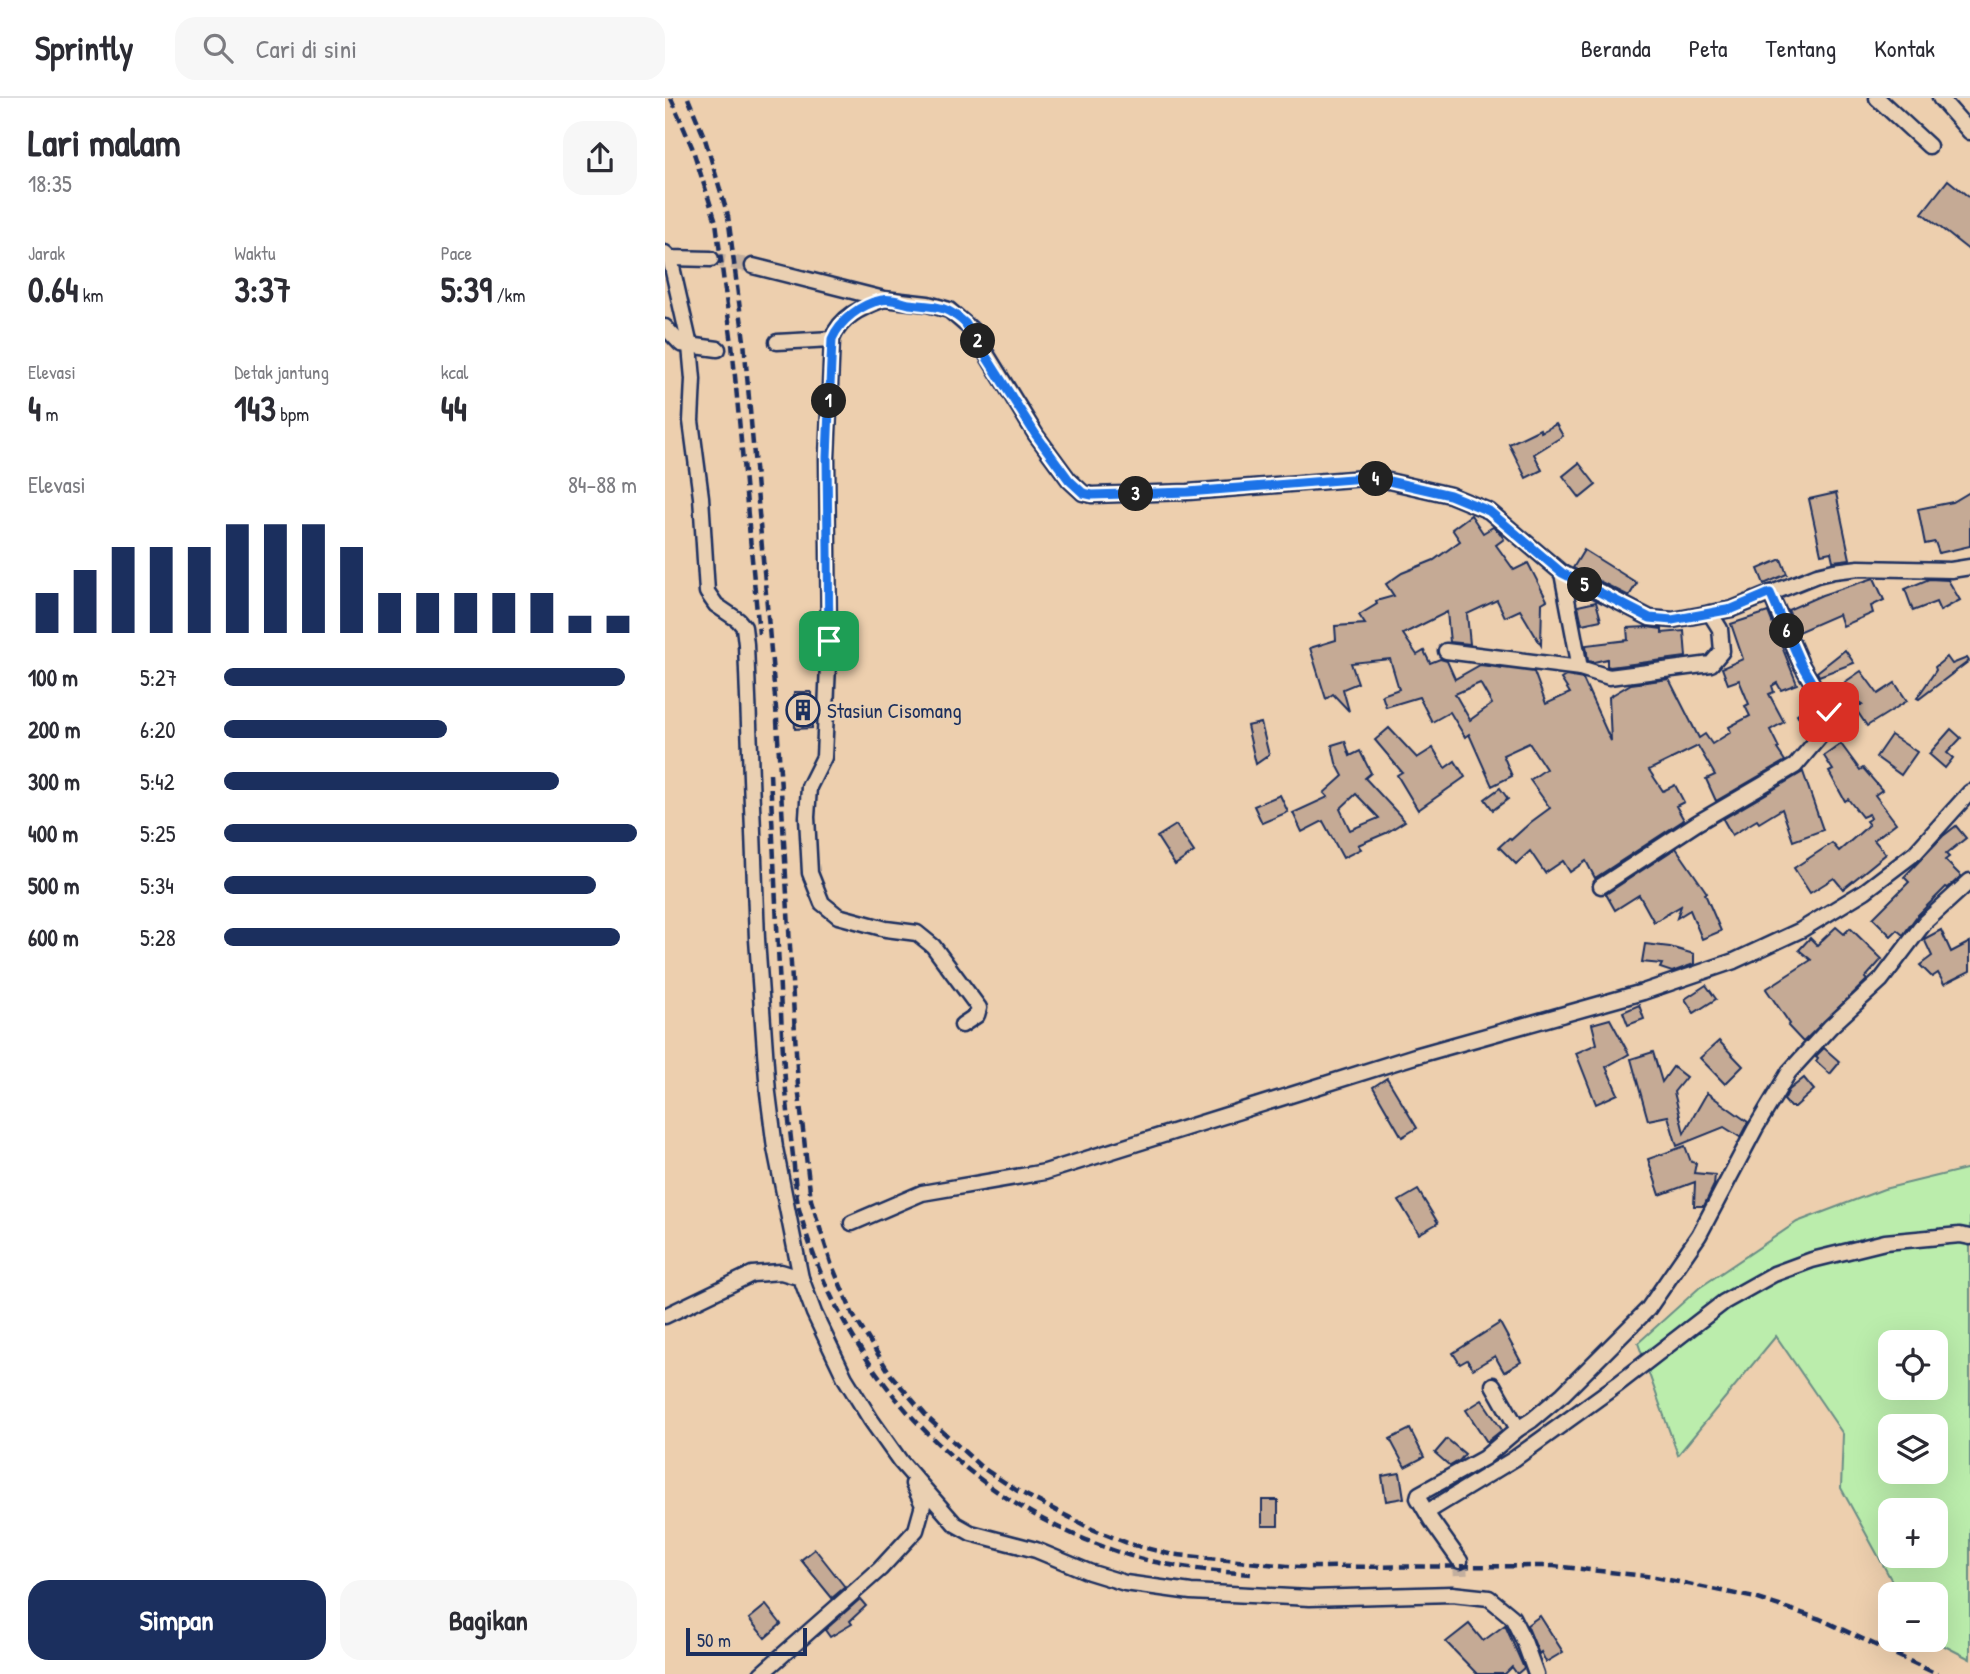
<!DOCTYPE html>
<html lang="id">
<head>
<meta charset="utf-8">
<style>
  :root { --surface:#fff; --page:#f7f7f7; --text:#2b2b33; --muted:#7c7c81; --line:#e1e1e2; --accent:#1b2f5e }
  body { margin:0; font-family:"Patrick Hand",sans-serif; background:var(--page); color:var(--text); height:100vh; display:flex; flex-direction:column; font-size:26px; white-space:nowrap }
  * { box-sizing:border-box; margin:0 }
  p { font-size:23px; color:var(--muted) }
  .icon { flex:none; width:38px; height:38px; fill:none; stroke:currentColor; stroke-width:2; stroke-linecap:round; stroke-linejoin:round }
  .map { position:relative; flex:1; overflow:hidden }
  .sheet { display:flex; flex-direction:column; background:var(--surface); width:665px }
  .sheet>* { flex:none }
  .tools { position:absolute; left:1213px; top:1232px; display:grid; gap:14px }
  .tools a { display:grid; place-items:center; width:70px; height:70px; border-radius:14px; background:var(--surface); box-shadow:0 7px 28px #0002; font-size:35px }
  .scale { position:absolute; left:21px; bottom:18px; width:121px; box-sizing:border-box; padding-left:7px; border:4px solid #1b2f5e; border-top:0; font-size:19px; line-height:24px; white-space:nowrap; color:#1b2f5e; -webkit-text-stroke:5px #ead0b2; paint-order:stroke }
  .pin { position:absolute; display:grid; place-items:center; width:60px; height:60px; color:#fff; margin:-30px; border-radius:14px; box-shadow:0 4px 10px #0006 }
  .km { position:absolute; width:35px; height:35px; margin:-18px; border-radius:50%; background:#222; color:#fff; font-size:19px; line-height:35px; text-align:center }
  .round { display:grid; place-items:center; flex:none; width:74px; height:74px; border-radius:21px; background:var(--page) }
  .headline { display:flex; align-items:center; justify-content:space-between; height:119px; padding:0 28px }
  h1 { font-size:38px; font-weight:700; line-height:52px }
  .figures { display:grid; grid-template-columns:repeat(3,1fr); gap:10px; height:119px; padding:7px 28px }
  .figures div { display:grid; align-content:center }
  .figures b { font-size:35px; font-weight:700 }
  .figures small { font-size:19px; font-weight:400 }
  .figures p { font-size:19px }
  .chart { height:196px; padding:14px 28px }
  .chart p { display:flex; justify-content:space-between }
  .chart svg { width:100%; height:126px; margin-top:7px; stroke:var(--accent); stroke-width:6 }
  .button { display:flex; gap:14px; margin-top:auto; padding:14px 28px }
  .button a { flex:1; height:80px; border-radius:21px; background:var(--accent); color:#fff; font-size:28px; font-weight:700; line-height:80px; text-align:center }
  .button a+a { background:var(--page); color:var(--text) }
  ul { padding:0 28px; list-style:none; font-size:23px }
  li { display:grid; grid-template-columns:112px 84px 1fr; align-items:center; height:52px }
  li i { height:18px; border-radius:9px; background:var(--accent) }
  header { display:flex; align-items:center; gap:42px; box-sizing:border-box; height:98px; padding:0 35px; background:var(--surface); border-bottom:2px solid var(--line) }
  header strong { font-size:33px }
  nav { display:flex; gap:38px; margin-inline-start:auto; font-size:24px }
  .search { width:490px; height:63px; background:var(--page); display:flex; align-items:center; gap:18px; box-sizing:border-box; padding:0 24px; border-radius:21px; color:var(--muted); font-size:26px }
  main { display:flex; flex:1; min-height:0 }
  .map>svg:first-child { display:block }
  .green { fill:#bbedac; stroke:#6b8e85; stroke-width:2; fill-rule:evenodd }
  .building { fill:#c5aa95; stroke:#1b2f5e; stroke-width:2; fill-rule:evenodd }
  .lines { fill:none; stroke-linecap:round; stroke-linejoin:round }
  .minor-tunnel { stroke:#c3af9e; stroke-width:14; stroke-dasharray:14 7; stroke-linecap:butt }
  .minor-casing { stroke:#1b2f5e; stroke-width:19 }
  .minor { stroke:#ead0b2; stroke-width:14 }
  .rail { stroke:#1b2f5e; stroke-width:4.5; stroke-dasharray:10 5; stroke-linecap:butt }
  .route-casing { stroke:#fff; stroke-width:14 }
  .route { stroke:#1a73e8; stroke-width:9 }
  .labels { text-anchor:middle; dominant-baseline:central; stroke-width:5; stroke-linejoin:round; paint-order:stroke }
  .poi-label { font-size:21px; fill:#1b2f5e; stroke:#ead0b2; text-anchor:start }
</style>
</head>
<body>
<header>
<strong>Sprintly</strong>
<div class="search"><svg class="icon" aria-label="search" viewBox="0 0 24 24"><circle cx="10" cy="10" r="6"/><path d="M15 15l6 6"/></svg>Cari di sini</div>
<nav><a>Beranda</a><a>Peta</a><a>Tentang</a><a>Kontak</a></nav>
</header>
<main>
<section class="sheet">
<div class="headline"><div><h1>Lari malam</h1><p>18:35</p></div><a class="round"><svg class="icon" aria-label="share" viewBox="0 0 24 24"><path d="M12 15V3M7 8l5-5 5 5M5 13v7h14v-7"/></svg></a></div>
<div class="figures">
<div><p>Jarak</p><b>0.64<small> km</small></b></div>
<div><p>Waktu</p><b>3:37</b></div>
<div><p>Pace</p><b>5:39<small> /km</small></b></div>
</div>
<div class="figures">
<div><p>Elevasi</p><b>4<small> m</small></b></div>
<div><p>Detak jantung</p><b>143<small> bpm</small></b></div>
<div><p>kcal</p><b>44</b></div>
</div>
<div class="chart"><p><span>Elevasi</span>84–88 m</p>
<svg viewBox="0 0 160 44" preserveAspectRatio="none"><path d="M5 44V30M15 44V22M25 44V14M35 44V14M45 44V14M55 44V6M65 44V6M75 44V6M85 44V14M95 44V30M105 44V30M115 44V30M125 44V30M135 44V30M145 44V38M155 44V38"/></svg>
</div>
<ul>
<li><b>100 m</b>5:27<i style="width:97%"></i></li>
<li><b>200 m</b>6:20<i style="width:54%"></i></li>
<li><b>300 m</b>5:42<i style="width:81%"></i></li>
<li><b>400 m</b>5:25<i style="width:100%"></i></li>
<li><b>500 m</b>5:34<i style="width:90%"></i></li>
<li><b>600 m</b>5:28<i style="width:96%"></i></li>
</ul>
<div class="button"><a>Simpan</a><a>Bagikan</a></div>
</section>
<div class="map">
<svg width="1305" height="1576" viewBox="0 0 1305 1576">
  <rect width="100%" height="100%" fill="#edcfae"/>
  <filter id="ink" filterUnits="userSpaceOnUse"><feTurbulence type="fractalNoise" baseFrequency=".0143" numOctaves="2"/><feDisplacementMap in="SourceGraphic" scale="14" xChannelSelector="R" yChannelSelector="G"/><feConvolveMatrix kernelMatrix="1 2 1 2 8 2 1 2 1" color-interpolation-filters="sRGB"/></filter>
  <g filter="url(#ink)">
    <path class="green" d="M1305 1070V1561L1268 1542H1270V1496H1234L1176 1390 1178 1336 1111 1238 1013 1357 973 1245 1034 1190 1132 1124 1219 1091ZM1225 1244H1270V1290H1225ZM1225 1328H1270V1374H1225ZM1225 1412H1270V1458H1225Z"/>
    <g class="building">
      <path d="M1283 82 1305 100V153L1257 115Z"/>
      <path d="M891 326 898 338 869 356 877 372 861 380 844 346 875 331 876 334Z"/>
      <path d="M914 365 931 387 915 400 898 378Z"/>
      <path d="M1305 394V448L1274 455 1270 444 1260 446 1253 411 1288 404Z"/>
      <path d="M1171 395 1185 461 1168 463 1166 454 1156 456 1144 401Z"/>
      <path d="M806 417 818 435 828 429 834 434 839 441 831 447 849 472 863 465 882 502 877 505 876 547 855 512 840 519 832 502 802 516 805 546 785 544 782 514 738 536 752 557 759 553 765 565 775 561 782 563 790 581 815 567 869 574 881 606 905 595 896 581 901 578 918 581 946 643 944 599 966 586 1004 581 1034 640 1040 636 1047 646 1066 634 1064 629 1085 618 1080 608 1084 606 1074 582 1063 586 1057 570 1078 561 1066 526 1103 514 1132 586 1116 592 1112 585 1107 588 1109 594 1104 596 1119 624 1105 632 1114 650 1112 651 1120 663 1051 703 1041 681 1050 677 1033 648 984 672 998 693 1010 687 1019 704 1011 708 1019 722 930 780 921 763 905 774 898 763 880 775 865 753 851 766 834 749 844 740 846 742 866 724 885 710 865 682 881 671 864 645 838 657 847 678 827 688 804 636 800 639 785 614 767 624 754 599 721 609 717 597 734 591 725 561 686 565 693 585 678 591 684 613 668 596 661 601 645 550 671 542 670 528 700 526 694 517 712 506 711 503 729 498 721 486 737 475 769 462 795 443 787 431ZM815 585 827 606 805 622 790 596Z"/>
      <path d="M919 452 972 485 964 498 908 470Z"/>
      <path d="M1116 461 1122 476 1099 486 1093 471Z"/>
      <path d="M1209 480 1219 502 1206 508 1208 515 1178 528 1174 516 1133 534 1123 512 1157 497Z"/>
      <path d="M1264 481 1283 482 1295 502 1275 513 1271 504 1248 513 1240 491Z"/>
      <path d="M931 504 936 522 917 526 913 508Z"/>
      <path d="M982 529 997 531V535L1019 533 1021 559 945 569 942 568V561L929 564 923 563 921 547 963 542 962 530Z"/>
      <path d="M1180 552 1189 565 1154 578 1152 574Z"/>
      <path d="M1282 559 1287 566 1302 560 1304 563 1254 601 1252 600 1271 572 1270 569Z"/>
      <path d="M1196 573 1213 596 1230 585 1242 603 1202 628 1188 607H1197L1180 584Z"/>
      <path d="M129 594H146L147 630 130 631Z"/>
      <path d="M1148 606 1156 622 1144 636 1132 616Z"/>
      <path d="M596 625 604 657 591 666 582 628Z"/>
      <path d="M724 630 752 660 768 650 780 670 790 663 800 679 753 712 732 677 737 674 710 642Z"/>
      <path d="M1286 631 1296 640 1282 655 1288 660 1280 670 1264 656Z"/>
      <path d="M1226 637 1252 654 1236 677 1211 659Z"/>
      <path d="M680 643 685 658 695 653 706 675 700 680 740 723 721 735 693 747 696 751 678 760 658 723 637 734 628 715 663 699 659 695 678 678 671 665 667 647ZM691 696 714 720 685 732 675 711Z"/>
      <path d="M1176 646 1195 672 1198 670 1217 692 1210 697 1231 725 1209 742 1221 756 1178 791 1169 780 1145 795 1129 770 1167 745 1174 753 1204 727 1201 723 1206 720 1204 716 1197 719 1183 701 1180 703 1164 674 1168 672 1159 658Z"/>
      <path d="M1138 674 1158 732 1128 743 1117 711 1094 725 1092 722 1067 737 1058 721Z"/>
      <path d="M835 690 843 701 828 712 820 701Z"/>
      <path d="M615 697 623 714 597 725 589 708Z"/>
      <path d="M511 727 529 754 510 767 492 739Z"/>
      <path d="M1291 728 1301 740 1281 756 1284 759 1280 762 1296 778 1283 790 1281 789 1252 818 1238 837 1232 832 1226 838 1208 820 1244 784 1239 779 1278 738Z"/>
      <path d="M1011 750 1042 795 1040 796 1056 833 1037 841 1025 812 1012 820 1016 808 989 824 974 797 950 812 941 796Z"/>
      <path d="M1171 829 1179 836 1185 830 1217 861 1200 880 1202 882 1138 944 1123 928 1125 926 1101 891 1146 862 1134 852 1145 840 1152 847Z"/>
      <path d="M1276 832 1286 854 1305 844V873L1279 886 1273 875 1267 879 1255 867 1267 858 1259 841Z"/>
      <path d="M980 846 1005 849 1029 856V866L1007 874 995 870 997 866 977 864Z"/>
      <path d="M1041 887 1051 901 1029 915 1020 901Z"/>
      <path d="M974 907 979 921 963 927 958 914Z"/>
      <path d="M945 921 964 956 941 969 953 996 931 1006 911 955 932 946 927 926Z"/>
      <path d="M1054 943 1078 968 1060 986 1035 960Z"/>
      <path d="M1159 950 1175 964 1165 976 1151 963 1153 960 1151 958Z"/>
      <path d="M988 954 997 984 1008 969 1021 979 1009 994 1019 1035 1042 995 1083 1024 1075 1039 1059 1029 1012 1048 1003 1018 983 1022 966 961Z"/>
      <path d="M722 980 752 1030 737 1039 708 989Z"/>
      <path d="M1139 980 1149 992 1130 1009H1125L1119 1002 1124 992Z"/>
      <path d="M1020 1048 1026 1064 1031 1065 1029 1075 1050 1077 1049 1087 1039 1108H1029L1030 1084 995 1097 983 1061Z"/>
      <path d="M753 1092 773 1125 754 1136 734 1103Z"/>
      <path d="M835 1225 856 1264 839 1274 830 1258 808 1271 802 1262 795 1266 788 1255Z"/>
      <path d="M817 1302 837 1332 822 1344 801 1312Z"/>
      <path d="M745 1331 759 1359 740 1369 725 1341Z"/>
      <path d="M782 1341 800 1356 795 1362 785 1368 770 1355Z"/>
      <path d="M735 1375 739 1400 721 1403 717 1378Z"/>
      <rect x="597" y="1402" width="16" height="26"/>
      <path d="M150 1451 180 1489 167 1500 136 1462Z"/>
      <path d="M195 1501 201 1508 185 1523 187 1526 165 1539 160 1532Z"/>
      <path d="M101 1507 116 1526 100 1540 84 1521Z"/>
      <path d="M875 1518 898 1554 881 1564 876 1554 874 1556 862 1527Z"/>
      <path d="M804 1526 818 1543 840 1527 859 1570 852 1576 847 1569 840 1576H812L781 1544Z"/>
    </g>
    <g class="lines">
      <g class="minor-tunnel">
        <path d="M46 161 88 168"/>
        <path d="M795 1463 796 1484"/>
      </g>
      <defs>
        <g id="minor">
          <path d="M1212 0 1264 48"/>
          <path d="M1275 0 1305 34"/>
          <path d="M0 155 5 160 46 161"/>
          <path d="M5 160 25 248 28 281 26 323 36 399 42 494 51 507 73 522 79 529 81 546 92 841 103 995 110 1050 136 1180 149 1215 180 1280 206 1322 235 1363 290 1426 306 1435 371 1452 424 1474 460 1485 526 1494 645 1500 787 1496 824 1500 847 1519 859 1543 871 1576"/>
          <path d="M88 168 219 201 263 206 284 212 306 231 371 337 404 382 418 395 427 397 523 394 699 380 715 381 785 397 824 413 897 475 985 520 1008 522 1067 511 1152 477 1169 473 1194 470 1286 472 1305 469"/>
          <path d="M219 201C196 210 176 218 167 241L162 360 164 543 159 659 144 689 142 719 145 775 157 805 173 818 221 831 252 835 268 848 314 910 312 917 297 927"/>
          <path d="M0 229 16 246 53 251"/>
          <path d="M112 244 167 241"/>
          <path d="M897 475 915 570"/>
          <path d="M781 553 915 570 944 579 1046 566 1057 553 1055 531 1045 515"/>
          <path d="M936 788 1032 725 1130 668 1162 630 1166 624 1164 614 1136 566 1105 495"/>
          <path d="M187 1125 257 1095 380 1074 750 958 978 894 1069 863 1136 832 1200 793 1250 755 1305 694"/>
          <path d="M0 1218 87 1176 116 1174 136 1180"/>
          <path d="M828 1287 853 1331"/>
          <path d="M762 1414 849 1361 953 1286 1059 1204 1109 1176 1147 1162 1220 1144 1295 1137 1305 1139"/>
          <path d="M795 1463 766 1422 753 1400 754 1396 819 1360 853 1331 867 1322 898 1296 983 1211 1034 1137 1090 1031 1124 974 1165 929 1216 882 1260 824 1305 783"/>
          <path d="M96 1576 215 1471 251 1432 258 1407 248 1386"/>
        </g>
      </defs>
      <use href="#minor" class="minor-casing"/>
      <use href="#minor" class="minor"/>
      <g class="rail">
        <path d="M6 0 27 49 51 124 67 246 94 536"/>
        <path d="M23 0 40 41 63 118 79 243 112 622 133 988 146 1102 166 1165 188 1217 226 1277 264 1321 315 1368 351 1392 386 1410 427 1431 465 1446 504 1456 633 1469 889 1468 990 1479 1090 1500 1155 1521 1272 1576"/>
        <path d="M105 675C109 762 113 849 117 936 119 977 123 1017 128 1058 130 1075 130 1094 134 1111 178 1274 299 1405 460 1456 500 1469 545 1473 586 1476"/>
      </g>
    </g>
  </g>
  <g class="lines" filter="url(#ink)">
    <defs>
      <path id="route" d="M164 543 162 359 167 241C175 222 196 206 217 202 225 200 236 204 244 206 270 209 279 206 300 225L371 337 404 382 418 395 427 397 523 394 699 380 715 381 785 397 824 413 897 475 985 520 1007 522 1067 511 1105 495 1136 566 1164 614"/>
    </defs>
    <use href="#route" class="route-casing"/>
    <use href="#route" class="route"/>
  </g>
  <defs>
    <symbol id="building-ring" viewBox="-11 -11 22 22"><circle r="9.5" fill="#ead0b2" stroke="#1b2f5e" stroke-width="1.5"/><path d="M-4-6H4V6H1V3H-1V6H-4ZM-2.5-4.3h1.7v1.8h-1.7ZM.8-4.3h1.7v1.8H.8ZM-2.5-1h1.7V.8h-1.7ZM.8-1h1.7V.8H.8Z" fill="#1b2f5e"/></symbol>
  </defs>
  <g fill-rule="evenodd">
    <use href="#building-ring" x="119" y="593" width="38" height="38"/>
  </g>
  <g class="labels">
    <g class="poi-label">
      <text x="162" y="612">Stasiun Cisomang</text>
    </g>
  </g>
</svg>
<div class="tools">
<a><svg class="icon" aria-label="locate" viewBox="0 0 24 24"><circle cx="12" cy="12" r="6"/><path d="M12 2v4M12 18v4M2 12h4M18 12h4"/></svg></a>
<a><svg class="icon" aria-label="layers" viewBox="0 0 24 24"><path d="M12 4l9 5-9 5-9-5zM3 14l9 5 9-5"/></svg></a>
<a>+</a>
<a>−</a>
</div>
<div class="scale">50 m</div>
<div class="pin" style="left:164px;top:543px;background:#1e9e55"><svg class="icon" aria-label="arrive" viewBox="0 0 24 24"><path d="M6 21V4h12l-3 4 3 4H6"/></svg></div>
<div class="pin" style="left:1164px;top:614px;background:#d93025"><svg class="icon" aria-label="check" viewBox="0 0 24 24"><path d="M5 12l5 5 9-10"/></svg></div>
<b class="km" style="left:164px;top:303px">1</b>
<b class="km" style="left:313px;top:243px">2</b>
<b class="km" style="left:471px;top:396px">3</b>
<b class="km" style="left:711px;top:381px">4</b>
<b class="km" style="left:920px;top:487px">5</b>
<b class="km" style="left:1122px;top:533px">6</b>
</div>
</main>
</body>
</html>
